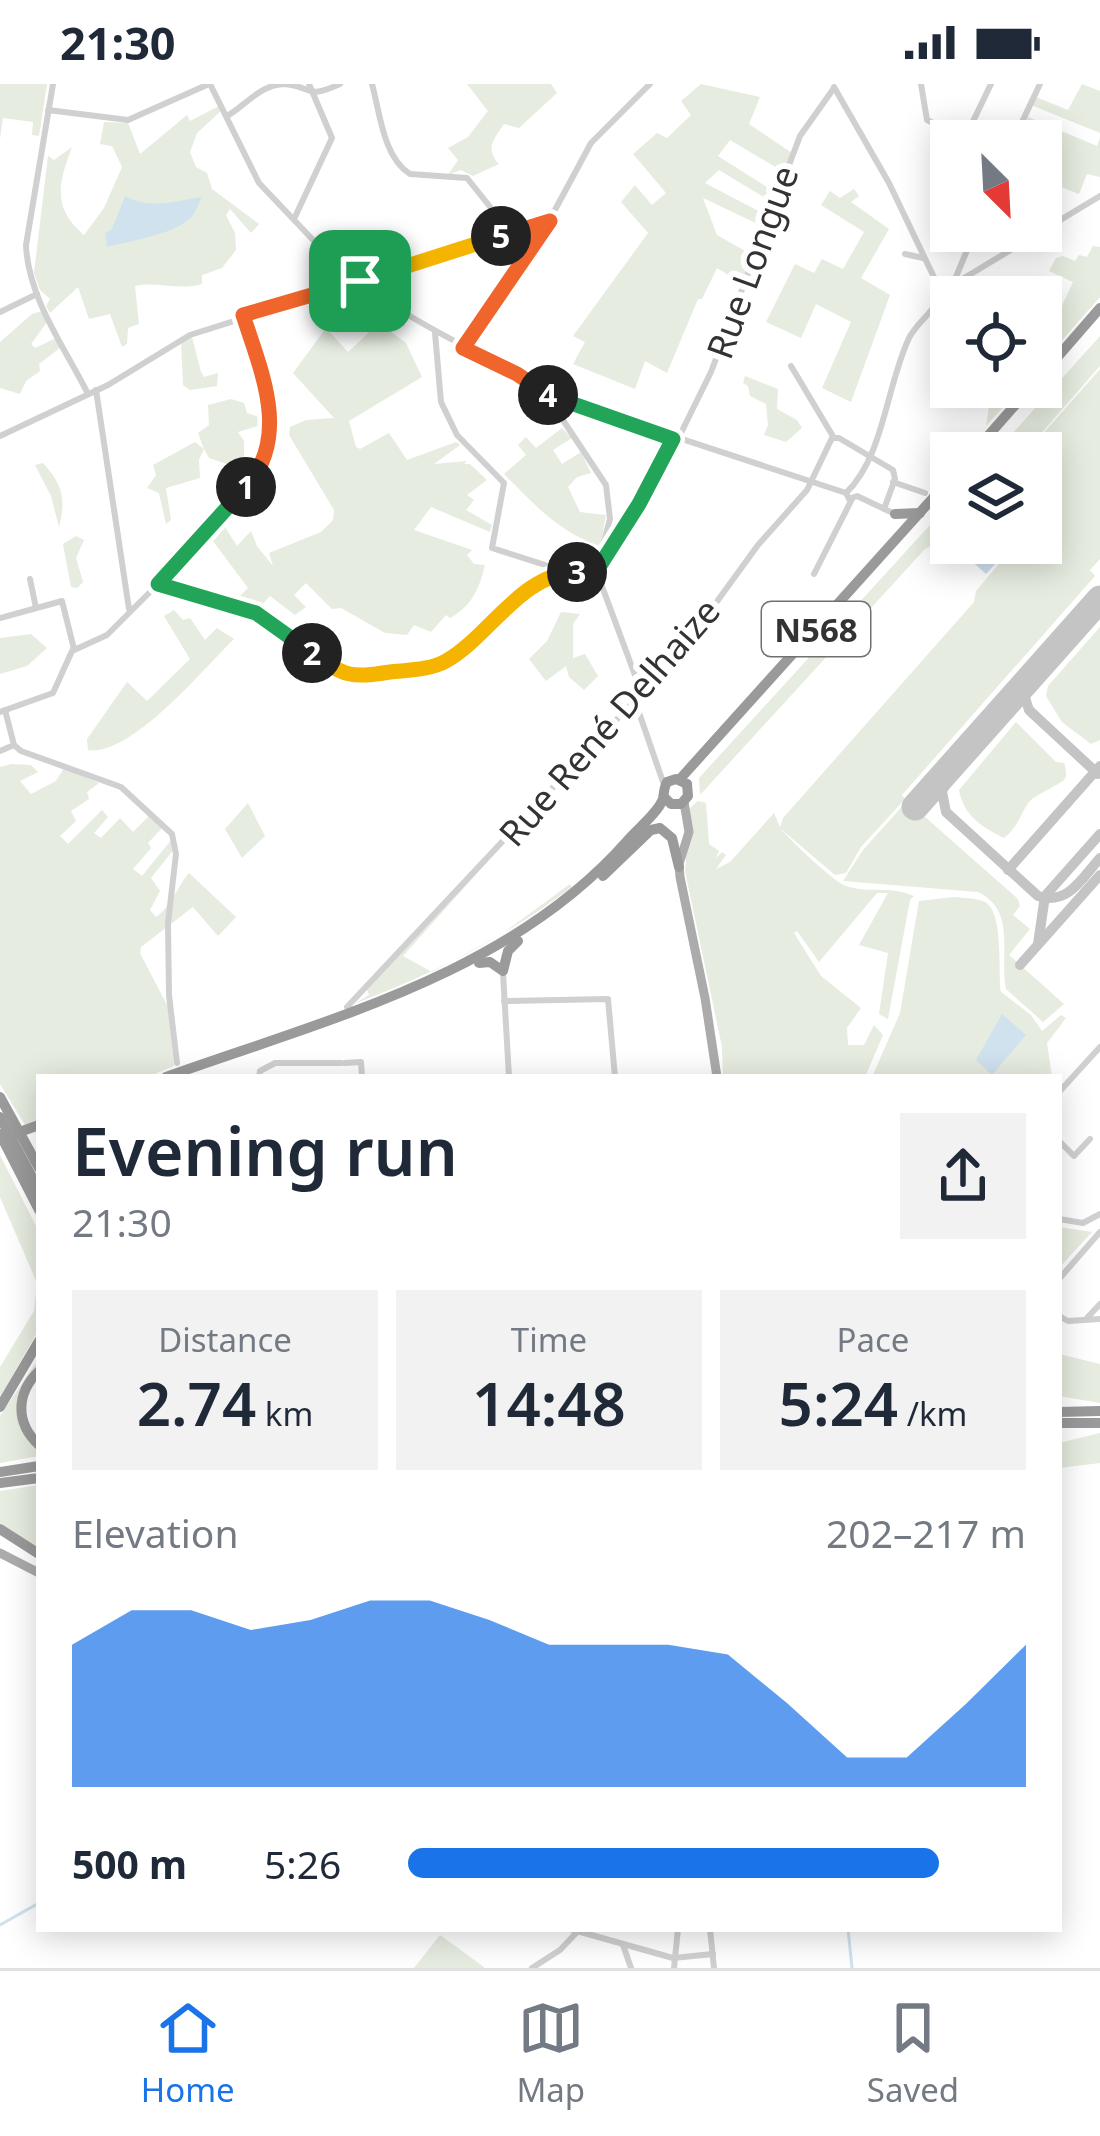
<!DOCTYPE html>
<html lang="en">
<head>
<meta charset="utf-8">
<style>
  :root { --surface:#fff; --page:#f2f2f3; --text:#1f2937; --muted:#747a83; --line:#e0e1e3; --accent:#1a73e8 }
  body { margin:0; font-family:"Noto Sans",sans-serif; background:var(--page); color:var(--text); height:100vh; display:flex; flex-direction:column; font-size:45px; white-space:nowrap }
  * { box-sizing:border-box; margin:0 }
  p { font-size:39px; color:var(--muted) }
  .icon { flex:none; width:66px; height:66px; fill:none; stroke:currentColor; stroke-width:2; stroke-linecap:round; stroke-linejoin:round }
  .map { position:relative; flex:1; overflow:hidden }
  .side { position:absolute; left:36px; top:990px; width:1026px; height:858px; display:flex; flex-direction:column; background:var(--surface); border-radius:0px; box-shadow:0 6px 30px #0003 }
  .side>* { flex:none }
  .needle { width:78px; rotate:156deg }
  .tools { position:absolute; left:930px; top:36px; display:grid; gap:24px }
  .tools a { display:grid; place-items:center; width:132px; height:132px; border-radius:0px; background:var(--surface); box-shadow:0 6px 30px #0003; font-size:60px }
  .pin { position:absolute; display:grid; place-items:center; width:102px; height:102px; color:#fff; margin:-51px; border-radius:24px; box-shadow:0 6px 18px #0006 }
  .km { position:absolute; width:60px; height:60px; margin:-30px; border-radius:50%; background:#222; color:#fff; font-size:33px; line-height:60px; text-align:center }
  .round { display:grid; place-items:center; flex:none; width:126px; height:126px; border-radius:0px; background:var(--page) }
  .overview { display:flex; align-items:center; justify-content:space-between; height:204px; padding:0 36px }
  h1 { font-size:66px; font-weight:600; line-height:90px }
  .metrics { display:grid; grid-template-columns:repeat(3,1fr); gap:18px; height:204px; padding:12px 36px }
  .metrics div { display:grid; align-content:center; border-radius:0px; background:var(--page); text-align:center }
  .metrics b { font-size:60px; font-weight:600 }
  .metrics small { font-size:33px; font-weight:400 }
  .metrics p { font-size:33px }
  .chart { height:336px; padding:24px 36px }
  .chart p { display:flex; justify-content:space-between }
  .chart svg { width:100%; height:216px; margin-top:12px; fill:var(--accent); opacity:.7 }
  ul { padding:0 36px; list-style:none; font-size:39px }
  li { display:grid; grid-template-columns:192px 144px 1fr; align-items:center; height:90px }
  li i { height:30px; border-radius:15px; background:var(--accent) }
  .status { display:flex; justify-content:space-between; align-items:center; height:84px; padding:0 60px; background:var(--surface); direction:ltr }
  .status svg { height:33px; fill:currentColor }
  .menu { display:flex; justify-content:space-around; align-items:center; height:168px; border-top:3px solid var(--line); background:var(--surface); font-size:33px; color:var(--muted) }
  .menu a { display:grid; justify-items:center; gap:6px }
  .menu .active { color:var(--accent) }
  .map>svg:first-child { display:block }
  .green { fill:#e6ecdf }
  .water { fill:#cfe2ee }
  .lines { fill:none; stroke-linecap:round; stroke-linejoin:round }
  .stream { stroke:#cfe2ee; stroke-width:3 }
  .taxiway { stroke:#c4c4c4; stroke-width:10 }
  .runway { stroke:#c4c4c4; stroke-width:27 }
  .minor { stroke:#d0d0d0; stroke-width:6 }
  .major { stroke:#ababab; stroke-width:9 }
  .highway { stroke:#9a9a9a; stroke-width:10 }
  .highway-bridge { stroke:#9a9a9a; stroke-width:10 }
  .split-1-casing { stroke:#fff; stroke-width:24 }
  .split-2-casing { stroke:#fff; stroke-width:24 }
  .split-3-casing { stroke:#fff; stroke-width:24 }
  .split-4-casing { stroke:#fff; stroke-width:24 }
  .split-5-casing { stroke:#fff; stroke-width:24 }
  .split-6-casing { stroke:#fff; stroke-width:24 }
  .split-1 { stroke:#f0652b; stroke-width:15 }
  .split-2 { stroke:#22a559; stroke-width:15 }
  .split-3 { stroke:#f5b400; stroke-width:15 }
  .split-4 { stroke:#22a559; stroke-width:15 }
  .split-5 { stroke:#f0652b; stroke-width:15 }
  .split-6 { stroke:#f5b400; stroke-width:15 }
  .labels { text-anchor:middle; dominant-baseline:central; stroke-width:12; stroke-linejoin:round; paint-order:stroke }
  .shield { fill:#fff; stroke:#707070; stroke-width:3 }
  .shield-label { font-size:33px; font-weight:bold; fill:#333 }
  .street-label { font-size:36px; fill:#333; stroke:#fff }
</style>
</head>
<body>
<div class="status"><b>21:30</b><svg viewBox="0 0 49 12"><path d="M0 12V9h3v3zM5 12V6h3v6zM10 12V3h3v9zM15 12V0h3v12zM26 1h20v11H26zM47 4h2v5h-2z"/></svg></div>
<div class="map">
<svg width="1100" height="1884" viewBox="0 0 1100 1884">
  <rect width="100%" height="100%" fill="#fff"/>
  <g class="green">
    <path d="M0 0H47L39 52 32 51 33 38 3 34 0 55Z"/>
    <path d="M467 0H551L557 9 519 44 504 40C493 56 485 65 499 80L473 92 461 86 448 91 458 76 448 64 468 53 488 27Z"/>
    <path d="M701 0 760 13 749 40 792 69 784 88 730 56 718 72 776 109 770 117 719 86 705 99 766 131 762 142 703 114 717 151 754 172 743 200 717 184 702 215H698L667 289 645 277 635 305 573 280 585 258 573 252 648 149 621 118 635 101 652 121 666 109 633 70 657 49 667 54 691 31 681 17Z"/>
    <path d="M1082 0 1100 7V49L1031 21 1036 13 1068 26Z"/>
    <path d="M219 22 221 27 197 49 190 68 196 83 207 89 212 105 259 140 251 149 230 125 226 131 235 149 236 166 222 184 202 191V200C178 207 159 197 135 202L139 240 128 244 127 260 122 263 110 230 89 235 78 203 50 229 46 222 50 215 40 206 34 189 48 72 54 76 72 63C59 98 51 123 84 151L104 124 122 83 112 62 100 60 104 38 128 39 140 70 187 31 190 37Z"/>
    <path d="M1028 33 1097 62 1100 53V93L1087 90 1079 110 1041 95V81L1048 63 1021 51Z"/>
    <path d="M854 105 859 112 851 118 889 145 861 194 890 211 851 318 822 304 851 238 816 220 801 254 766 238 795 180 814 189 822 175 843 185 864 148 821 121 830 107 840 114Z"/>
    <path d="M1093 162 1100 163V213L1041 280V238L1048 221 1060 226 1073 198 1049 187 1056 174 1063 172 1075 177 1079 171 1087 173Z"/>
    <path d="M42 227 47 238 31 260 35 264 56 254 61 263 39 280 40 287 26 297 20 310 0 304V258L32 230Z"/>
    <path d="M379 239 406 259 422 293 349 337 356 363 360 365 389 349 407 376 456 358 460 361 434 380 467 377 464 380H470L487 396 467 411 474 416 466 426 492 441 490 448 431 423 414 446 472 466 467 471 474 480 485 481C479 505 472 522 450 534L446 531 431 548 414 541 407 551 385 549 341 524 332 525 306 499 294 511 306 523 295 531 270 512 257 526 233 519 248 504 207 449 220 435 237 462 251 447 257 462 273 482 269 469 321 448 333 436 334 426 289 351 290 343 306 336 334 334 293 289 326 244 348 268Z"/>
    <path d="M1100 252V282L1024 369H995Z"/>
    <path d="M192 253 201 288 204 293 218 289 217 302 190 306 183 301 181 257Z"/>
    <path d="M1100 285V475L1090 486 1095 492 902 711 905 715 861 763 846 789 835 791 781 745C793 759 835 799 846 802 871 810 889 801 914 812L910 816 888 935 879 930 888 869 859 861 888 809H877L819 878 797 847 794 849 821 892 861 924 847 944 848 961H864L874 941 883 951 865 993H723L722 963 685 787 690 724 698 717 706 719 709 760 719 767 716 774 722 768 726 771 716 785 730 778 774 729 780 743 783 734 974 518 976 507 1008 469 999 459H1041V369H1026Z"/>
    <path d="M745 292 778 305 777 325 797 336 802 344 786 358 764 351 768 341 766 320 750 312 748 302 743 299Z"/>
    <path d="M992 303H1021L986 342Z"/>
    <path d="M231 315 244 319 247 329 262 334 258 342 238 348 244 357V386L209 374 204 365 199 376 200 394 166 404 171 436 166 440 159 409 147 404 156 391 153 381 195 358 204 365 198 349 209 341 208 321Z"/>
    <path d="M562 344 572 354 553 366 562 380 581 368 591 389 577 393 568 403 580 428 606 431 600 462C557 447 536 422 504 390L526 371 518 361 526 353 536 364Z"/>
    <path d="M43 379C63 401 66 415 59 443L51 412 35 381Z"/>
    <path d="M951 418V452L925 465 700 711 699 694Z"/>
    <path d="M76 452 84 456 76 474 83 498 77 504 71 503 63 460Z"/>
    <path d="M174 526 183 536 190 534 205 556 217 544 234 555C203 585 131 673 88 666L87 655 127 598 147 617 190 575 164 532Z"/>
    <path d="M561 528 580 530 573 540V574L585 570 598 592 584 606 569 593 566 582 546 597 529 575 547 557Z"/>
    <path d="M1100 543V656L1091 660 1062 638 1046 612 1048 602Z"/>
    <path d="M31 550 47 564 27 582 0 590V554Z"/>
    <path d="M1016 638 1056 678 1064 679C1065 681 1068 692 1064 696 1061 699 1037 711 1032 715 1021 725 1021 741 1004 754 983 744 963 731 959 706Z"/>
    <path d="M11 680 31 681 38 688 20 697 31 710 56 697 64 684 99 699 87 708 89 715 71 727 76 737 60 752 68 760 102 726 108 733 94 749 101 754 120 734 133 748 151 730 164 742 148 759 151 764 133 785 142 792 172 755 174 765 151 794 160 807 150 826 156 833C171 823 177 803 189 789L236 833 218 852 193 823 141 863 140 869 168 923 174 982 147 993H39V1036L25 1041 0 1000V683Z"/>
    <path d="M907 717 1018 815 1020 822 1013 831 1030 845 1009 871 1064 920 1043 938 1006 905C999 869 1017 827 978 808L843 797 863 766Z"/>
    <path d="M248 719 265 752 242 774 225 745Z"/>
    <path d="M514 748 403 872 432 888 502 850 570 800 572 803C504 854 434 890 354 920L369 911 367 905Z"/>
    <path d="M954 813C964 814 977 814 985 818 1004 828 998 887 1001 908L1031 931 1042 947 1061 931 1066 934 1047 959 1052 993H872L900 929 919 817Z"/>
    <path d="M0 1071 39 1148V1245L0 1313V1283L34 1227 37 1199 0 1113Z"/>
    <path d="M1059 1143 1092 1148 1059 1184Z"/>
    <path d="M1059 1270 1100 1280V1319L1059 1312Z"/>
    <path d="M39 1274V1281C14 1307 6 1342 39 1367V1372L0 1379V1332Z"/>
    <path d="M1100 1349V1379L1059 1384V1359Z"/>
    <path d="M39 1401V1464L0 1439V1407Z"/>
    <path d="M440 1851 484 1883V1884H414Z"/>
  </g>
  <g class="water">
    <path d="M125 112C151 126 175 117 202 113 198 119 197 126 193 131 179 150 128 157 107 163L105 149 112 145Z"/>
    <path d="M963 459H975L997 478 986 490 958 465Z"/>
    <path d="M1002 930 1026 951 992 991 976 976Z"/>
  </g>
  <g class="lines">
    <g class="stream">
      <path d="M0 1841 39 1819"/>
      <path d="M848 1845 852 1884"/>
    </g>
    <g class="taxiway">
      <path d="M1030 594 1025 614 1029 626 1098 690"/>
      <path d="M952 683 942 708 946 728 1038 812C1068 822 1082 794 1100 774"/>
      <path d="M1008 786 1100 682"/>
      <path d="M1038 860 1045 812 1100 750"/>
      <path d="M1020 881 1100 791"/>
    </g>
    <path class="runway" d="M915 723 1100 515"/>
    <g class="minor">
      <path d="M53 0 26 161C28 214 65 264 88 310"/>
      <path d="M210 0 259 99 314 157 333 205"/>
      <path d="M372 0C380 29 383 73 410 90L467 94 511 149"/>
      <path d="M921 0 927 36 965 55"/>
      <path d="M834 3 889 99 941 208"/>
      <path d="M48 26 128 36 209 0"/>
      <path d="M227 32C244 23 260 0 285 0 315 3 304 16 340 0"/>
      <path d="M964 56 991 0"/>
      <path d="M1013 57 1040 0"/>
      <path d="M294 135 332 54 309 0"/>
      <path d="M905 170 923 174"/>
      <path d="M360 197 550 137"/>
      <path d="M953 200 975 147"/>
      <path d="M0 228 37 210"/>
      <path d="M435 249 441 318 457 351 504 399 492 464 567 488"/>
      <path d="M463 264 535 163 591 59 650 0"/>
      <path d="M791 282 834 354"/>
      <path d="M96 306 129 525"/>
      <path d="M547 312 606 401 610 435 596 486 642 610"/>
      <path d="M0 352 108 301 190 251 360 197C416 244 486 268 545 310L846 409 849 415 857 412 895 430"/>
      <path d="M678 355 711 288 800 52 834 4"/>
      <path d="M893 398 925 409"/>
      <path d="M846 409C884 372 886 303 909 254 918 237 936 227 941 208L1100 112"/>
      <path d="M600 482 639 420 673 355"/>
      <path d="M814 490 852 415"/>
      <path d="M30 495 36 524"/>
      <path d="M159 500 256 529 333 585 351 593 440 580 535 502 563 489 596 486"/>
      <path d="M0 534 62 517 74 565"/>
      <path d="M635 617 663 698"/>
      <path d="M0 628 53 609 72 567 107 551 164 494 258 389C286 338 259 281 243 231"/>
      <path d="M14 661 21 667 121 703 172 750 176 770 168 839 169 911 177 979"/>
      <path d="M0 667 14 661 5 626"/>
      <path d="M503 889 509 993"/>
      <path d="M504 917 608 915 615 993"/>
      <path d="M347 923 681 567 758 461 807 406 832 354H839L893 386 895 395 884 425"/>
      <path d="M345 979 361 978 362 993"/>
      <path d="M259 993 260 987 275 979H341"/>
      <path d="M1059 1008 1100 963"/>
      <path d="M1059 1057 1074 1072 1090 1055"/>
      <path d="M1059 1135 1083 1139 1100 1130"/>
      <path d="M1059 1195 1100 1148"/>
      <path d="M1059 1232 1068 1237 1100 1235"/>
      <path d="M1087 1234 1100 1220"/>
      <path d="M570 1845 673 1874 713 1870"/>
      <path d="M710 1845 714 1884"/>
      <path d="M623 1861 631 1884"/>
      <path d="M532 1884 560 1866 578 1847"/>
      <path d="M674 1884 678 1845"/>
    </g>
    <g class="major">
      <path d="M684 718 689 748 679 780 680 793 705 914 717 993"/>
      <path d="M0 1469 39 1489"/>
    </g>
    <g class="highway">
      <path d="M1041 292 1100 224"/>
      <path d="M973 369 1031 303"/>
      <path d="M895 430 920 429"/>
      <path d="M680 695 951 394"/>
      <path d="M664 713 671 720H681L688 712 687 700"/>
      <path d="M603 792 651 746 660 744 672 754 679 783"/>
      <path d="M479 879 490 878 503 887 508 867 518 857"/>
      <path d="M166 993C328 935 510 890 627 757 637 745 658 729 663 715 664 709 664 703 667 698L676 695 687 700"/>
      <path d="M0 1013 39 1084"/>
      <path d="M0 1033 39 1106"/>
      <path d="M0 1050 39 1126"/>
      <path d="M39 1287C16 1309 15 1339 39 1361"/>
      <path d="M0 1323 39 1257"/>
      <path d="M1059 1328 1100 1327"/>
      <path d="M1059 1339H1100"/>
      <path d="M0 1388 39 1382"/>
      <path d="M0 1399 39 1394"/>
      <path d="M0 1445 39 1470"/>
    </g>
    <path class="highway-bridge" d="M0 1055 39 1041"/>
  </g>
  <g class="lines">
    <defs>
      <path id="split-1" d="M246 403C291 352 261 287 243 231L360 197"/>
      <path id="split-2" d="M246 403 158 500 256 529 312 569"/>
      <path id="split-3" d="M312 569C345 593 351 594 390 588 408 586 430 586 446 577 490 552 521 489 577 488"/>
      <path id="split-4" d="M548 311 673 355 639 420 599 483 577 488"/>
      <path id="split-5" d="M501 152 550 137 463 264 517 290 548 311"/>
      <path id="split-6" d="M360 197 501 152"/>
    </defs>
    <use href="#split-1" class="split-1-casing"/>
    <use href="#split-2" class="split-2-casing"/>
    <use href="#split-3" class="split-3-casing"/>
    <use href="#split-4" class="split-4-casing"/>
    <use href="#split-5" class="split-5-casing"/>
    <use href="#split-6" class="split-6-casing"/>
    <use href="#split-1" class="split-1"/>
    <use href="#split-2" class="split-2"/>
    <use href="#split-3" class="split-3"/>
    <use href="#split-4" class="split-4"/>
    <use href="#split-5" class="split-5"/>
    <use href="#split-6" class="split-6"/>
  </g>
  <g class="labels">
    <rect class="shield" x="762" y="518" width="108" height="54" rx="9"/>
    <g class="shield-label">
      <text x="816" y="545">N568</text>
    </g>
    <g class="street-label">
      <text transform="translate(752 178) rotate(-70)">Rue Longue</text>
      <text transform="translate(609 638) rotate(-49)">Rue René Delhaize</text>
    </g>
  </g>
</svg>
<div class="tools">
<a><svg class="needle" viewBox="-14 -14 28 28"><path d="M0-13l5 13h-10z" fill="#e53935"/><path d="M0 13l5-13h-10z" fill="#747a83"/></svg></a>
<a><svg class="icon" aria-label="locate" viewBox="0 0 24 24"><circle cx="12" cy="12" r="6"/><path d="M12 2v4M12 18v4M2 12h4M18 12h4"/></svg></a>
<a><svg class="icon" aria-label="layers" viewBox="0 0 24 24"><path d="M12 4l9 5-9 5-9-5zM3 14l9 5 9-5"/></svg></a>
</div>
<div class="pin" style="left:360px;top:197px;background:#1e9e55"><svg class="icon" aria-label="arrive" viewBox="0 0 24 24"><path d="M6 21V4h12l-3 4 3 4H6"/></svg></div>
<b class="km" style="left:246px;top:403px">1</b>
<b class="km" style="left:312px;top:569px">2</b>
<b class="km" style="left:577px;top:488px">3</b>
<b class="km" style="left:548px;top:311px">4</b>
<b class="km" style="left:501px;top:152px">5</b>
<section class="side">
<div class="overview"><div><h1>Evening run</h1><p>21:30</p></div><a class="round"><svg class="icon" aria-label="share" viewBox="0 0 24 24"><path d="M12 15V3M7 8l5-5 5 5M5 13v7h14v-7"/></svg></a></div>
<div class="metrics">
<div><p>Distance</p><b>2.74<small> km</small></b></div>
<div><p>Time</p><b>14:48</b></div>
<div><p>Pace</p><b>5:24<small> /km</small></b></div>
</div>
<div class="chart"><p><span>Elevation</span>202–217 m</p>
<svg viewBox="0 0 160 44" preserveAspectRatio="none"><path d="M0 44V15L10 8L20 8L30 12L40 10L50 6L60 6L70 10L80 15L90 15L100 15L110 17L120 27L130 38L140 38L150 27L160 15V44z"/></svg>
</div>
<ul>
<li><b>500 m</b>5:26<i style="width:86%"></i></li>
</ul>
</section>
</div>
<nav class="menu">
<a class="active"><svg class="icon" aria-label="home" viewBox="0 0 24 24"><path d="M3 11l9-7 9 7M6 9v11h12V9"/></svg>Home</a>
<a><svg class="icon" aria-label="map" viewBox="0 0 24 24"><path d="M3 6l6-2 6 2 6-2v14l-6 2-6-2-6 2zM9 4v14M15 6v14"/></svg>Map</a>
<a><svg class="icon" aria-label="saved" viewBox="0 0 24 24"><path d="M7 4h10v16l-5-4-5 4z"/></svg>Saved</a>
</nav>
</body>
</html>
